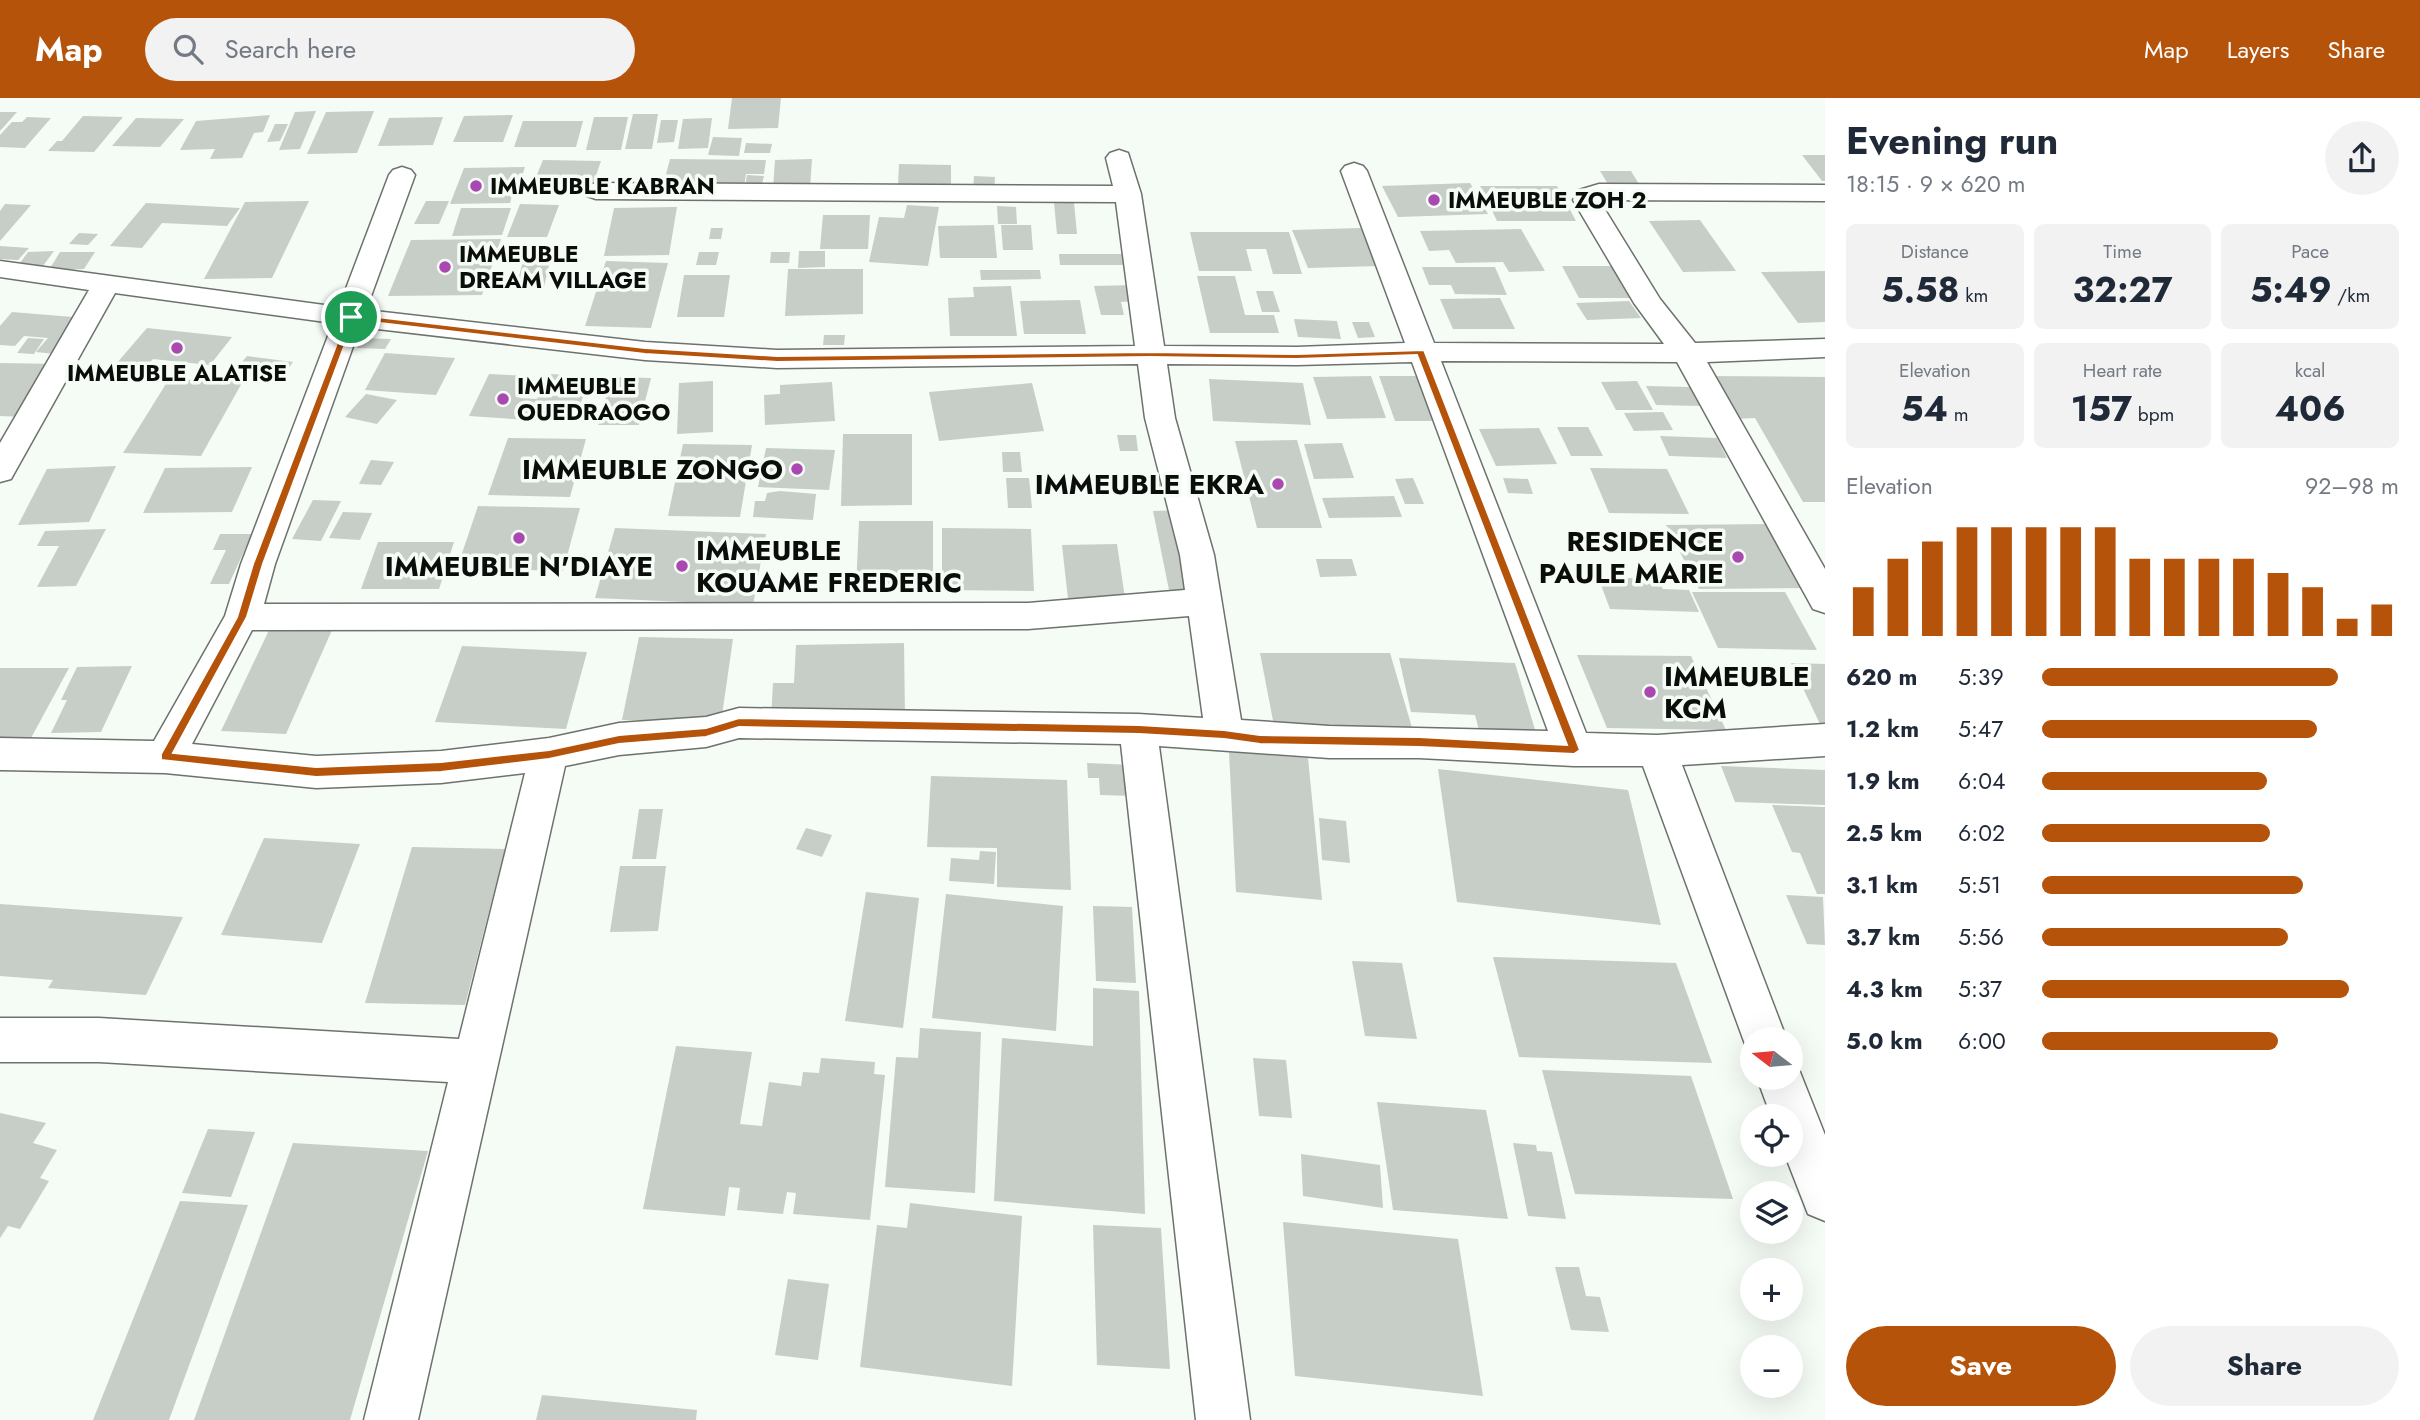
<!DOCTYPE html>
<html lang="en">
<head>
<meta charset="utf-8">
<style>
  :root { --surface:#fff; --page:#f2f2f3; --text:#1f2937; --muted:#747a83; --accent:#b45309 }
  body { margin:0; font-family:Jost,sans-serif; background:var(--page); color:var(--text); height:100vh; display:flex; flex-direction:column; font-size:26px; white-space:nowrap }
  * { box-sizing:border-box; margin:0 }
  p { font-size:23px; color:var(--muted) }
  .icon { flex:none; width:38px; height:38px; fill:none; stroke:currentColor; stroke-width:2; stroke-linecap:round; stroke-linejoin:round }
  .map { position:relative; flex:1; overflow:hidden }
  .details { display:flex; flex-direction:column; background:var(--surface); width:595px }
  .details>* { flex:none }
  .needle { width:46px; rotate:286deg }
  .buttons { position:absolute; left:1740px; top:929px; display:grid; gap:14px }
  .buttons a { display:grid; place-items:center; width:63px; height:63px; border-radius:50%; background:var(--surface); box-shadow:0 7px 28px #0002; font-size:35px }
  .pin { position:absolute; display:grid; place-items:center; width:60px; height:60px; color:#fff; margin:-30px; border:4px solid #fff; border-radius:50%; box-shadow:0 2px 7px #0007 }
  .round { display:grid; place-items:center; flex:none; width:74px; height:74px; border-radius:37px; background:var(--page) }
  .summary { display:flex; align-items:center; justify-content:space-between; height:119px; padding:0 21px }
  h1 { font-size:38px; font-weight:700; line-height:52px }
  .metrics { display:grid; grid-template-columns:repeat(3,1fr); gap:10px; height:119px; padding:7px 21px }
  .metrics div { display:grid; align-content:center; border-radius:10px; background:var(--page); text-align:center }
  .metrics b { font-size:35px; font-weight:700 }
  .metrics small { font-size:19px; font-weight:400 }
  .metrics p { font-size:19px }
  .chart { height:196px; padding:14px 21px }
  .chart p { display:flex; justify-content:space-between }
  .chart svg { width:100%; height:126px; margin-top:7px; stroke:var(--accent); stroke-width:6 }
  .cta { display:flex; gap:14px; margin-top:auto; padding:14px 21px }
  .cta a { flex:1; height:80px; border-radius:42px; background:var(--accent); color:#fff; font-size:28px; font-weight:700; line-height:80px; text-align:center }
  .cta a+a { background:var(--page); color:var(--text) }
  ul { padding:0 21px; list-style:none; font-size:23px }
  li { display:grid; grid-template-columns:112px 84px 1fr; align-items:center; height:52px }
  li i { height:18px; border-radius:9px; background:var(--accent) }
  header { display:flex; align-items:center; gap:42px; box-sizing:border-box; height:98px; padding:0 35px; background:var(--accent); color:#fff }
  header strong { font-size:33px }
  nav { display:flex; gap:38px; margin-inline-start:auto; font-size:24px }
  .search { width:490px; height:63px; background:var(--page); display:flex; align-items:center; gap:18px; box-sizing:border-box; padding:0 24px; border-radius:38px; color:var(--muted); font-size:26px }
  main { display:flex; flex:1; min-height:0 }
  .map>svg:first-child { display:block }
  .building { fill:#c7cdc7 }
  .lines { fill:none; stroke-linecap:round; stroke-linejoin:round }
  .minor-casing { stroke:#6d726d; stroke-width:3 }
  .minor { fill:#fff; fill-rule:evenodd }
  .route { fill:#b45309; stroke:#fff; stroke-width:2; fill-rule:evenodd }
  .poi-dot { fill:#a948b0; stroke:#f5fbf5; stroke-width:2.5 }
  .labels { text-anchor:middle; dominant-baseline:central; stroke-width:7; stroke-linejoin:round; paint-order:stroke }
  .far-poi-label { font-size:23px; font-weight:bold; fill:#0b0d0b; stroke:#f5fbf5; text-anchor:start }
  .poi-label { font-size:28px; font-weight:bold; fill:#0b0d0b; stroke:#f5fbf5; text-anchor:end }
</style>
</head>
<body>
<header>
<strong>Map</strong>
<div class="search"><svg class="icon" aria-label="search" viewBox="0 0 24 24"><circle cx="10" cy="10" r="6"/><path d="M15 15l6 6"/></svg>Search here</div>
<nav><a>Map</a><a>Layers</a><a>Share</a></nav>
</header>
<main>
<div class="map">
<svg width="1825" height="1322" viewBox="0 0 1825 1322">
  <rect width="100%" height="100%" fill="#f5fbf5"/>
  <g class="building">
    <path d="M732 0H781L778 30 728 31Z"/>
    <path d="M316 13 300 51 279 52 295 14Z"/>
    <path d="M374 13 357 55 307 56 326 14Z"/>
    <path d="M0 14H17L0 33Z"/>
    <path d="M633 16H658L652 51H625Z"/>
    <path d="M270 17 263 34 254 35 242 60 210 61 215 51 180 52 196 23Z"/>
    <path d="M513 17 503 44H453L464 18Z"/>
    <path d="M83 18 123 19 94 54 48 53 57 43H62Z"/>
    <path d="M27 19 51 20 25 50 0 49V37L12 24H22Z"/>
    <path d="M443 19 433 47 378 48 389 20Z"/>
    <path d="M594 19H628L621 52H586Z"/>
    <path d="M136 20 184 21 160 49 112 48Z"/>
    <path d="M712 20 708 50 678 51 683 21Z"/>
    <path d="M661 22H678L674 44 657 45Z"/>
    <path d="M523 23H583L576 49H514Z"/>
    <path d="M275 26H288L280 43 267 44Z"/>
    <path d="M713 39 742 40 739 58 708 57Z"/>
    <path d="M746 45 772 46 770 55H744Z"/>
    <path d="M1802 57H1825V83H1822Z"/>
    <path d="M670 61 766 62 764 76H746L744 89 663 88Z"/>
    <path d="M812 61 810 90 773 91 775 62Z"/>
    <path d="M543 62 601 63 591 92 531 91Z"/>
    <path d="M899 66 951 67V90L898 89Z"/>
    <path d="M525 69 520 84H496L494 91H514L510 105 450 106 464 70Z"/>
    <path d="M1600 73H1631L1642 91H1611Z"/>
    <path d="M747 77 764 78 761 89H745Z"/>
    <path d="M974 78 995 79 994 95 973 94Z"/>
    <path d="M1470 85 1488 116 1398 119 1382 88Z"/>
    <path d="M1480 88H1557L1576 123H1497Z"/>
    <path d="M309 103 272 180 204 181 245 104Z"/>
    <path d="M426 103H449L439 126H414Z"/>
    <path d="M146 105 240 110 227 128 162 125 142 150 110 148Z"/>
    <path d="M1054 105H1074L1077 136H1057Z"/>
    <path d="M5 106 31 107 0 143V113Z"/>
    <path d="M520 106 559 107 547 139H507Z"/>
    <path d="M907 107 939 109 928 168 869 164 879 119 904 120Z"/>
    <path d="M997 108 1016 109 1017 126H998Z"/>
    <path d="M677 109 669 157 604 158 614 110Z"/>
    <path d="M461 110H511L502 137 452 138Z"/>
    <path d="M823 117H870L868 151H820Z"/>
    <path d="M1700 122 1736 173 1683 174 1649 123Z"/>
    <path d="M994 127 997 160H940L938 128Z"/>
    <path d="M1001 127H1031L1033 152H1003Z"/>
    <path d="M711 130H723L721 141H709Z"/>
    <path d="M1361 130 1379 168 1308 170 1292 132Z"/>
    <path d="M1521 131 1545 173 1509 174 1503 164 1456 165 1449 152 1429 153 1420 133Z"/>
    <path d="M1190 134H1289L1302 176H1273L1266 151H1246L1252 173H1199Z"/>
    <path d="M79 135 98 136 88 147 69 146Z"/>
    <path d="M501 141 482 197 388 198 411 142Z"/>
    <path d="M0 148 29 150 18 162 0 161Z"/>
    <path d="M54 153 43 168 17 169 28 154Z"/>
    <path d="M799 153H825V169L798 170Z"/>
    <path d="M60 154H95L84 171 49 172Z"/>
    <path d="M699 154H719L716 167H696Z"/>
    <path d="M771 154H790L789 165H770Z"/>
    <path d="M1059 156H1123L1124 167H1060Z"/>
    <path d="M551 158 544 189 516 190 524 159Z"/>
    <path d="M606 163 668 165 651 230 585 228Z"/>
    <path d="M1562 168H1622L1640 200H1579Z"/>
    <path d="M1422 169H1495L1507 197 1455 196 1451 187H1429Z"/>
    <path d="M788 171H863V216L785 218Z"/>
    <path d="M980 172H1040L1041 181 981 182Z"/>
    <path d="M1825 173V224L1798 225 1761 174Z"/>
    <path d="M684 177H730L724 219H677Z"/>
    <path d="M1197 178H1235L1245 217H1274L1279 235H1210Z"/>
    <path d="M1134 187 1139 203 1121 204 1124 217H1101L1094 188Z"/>
    <path d="M1011 188 1017 238H950L948 200 974 199 973 189Z"/>
    <path d="M1256 193H1273L1280 214H1262Z"/>
    <path d="M1500 200 1515 231H1453L1440 201Z"/>
    <path d="M1080 202 1086 236H1024L1020 203Z"/>
    <path d="M1629 203 1641 220 1587 222 1576 205Z"/>
    <path d="M12 214 85 220 55 256 36 254 48 240 24 238 15 248 0 247V228Z"/>
    <path d="M1294 221 1337 223 1341 241 1298 239Z"/>
    <path d="M1352 224H1369L1375 239 1358 240Z"/>
    <path d="M147 230 232 239 210 267 153 261 146 269 116 266Z"/>
    <path d="M824 237H845L844 247H823Z"/>
    <path d="M28 240 44 241 34 256 17 255Z"/>
    <path d="M362 240 391 241 385 251 357 250Z"/>
    <path d="M385 255 455 260 436 297 365 292Z"/>
    <path d="M247 258 293 264 279 282 233 275Z"/>
    <path d="M0 265 60 266 25 319 0 318Z"/>
    <path d="M489 276 530 278 520 300 537 301 548 276 591 278 573 325 469 318Z"/>
    <path d="M1371 278 1386 320 1327 321 1313 279Z"/>
    <path d="M1379 278H1421L1438 323H1395Z"/>
    <path d="M1710 278 1825 279V404H1803L1755 320 1734 321Z"/>
    <path d="M612 279 651 280 639 327H598Z"/>
    <path d="M169 281 243 283 201 358 123 355Z"/>
    <path d="M1209 281 1303 285 1311 327 1213 323Z"/>
    <path d="M713 283V334L677 336 679 285Z"/>
    <path d="M1637 283 1653 312H1616L1601 284Z"/>
    <path d="M832 284 835 323 765 327 764 297 780 296V287Z"/>
    <path d="M1032 285 1044 333 939 343 929 294Z"/>
    <path d="M1646 288 1691 289 1701 308 1656 307Z"/>
    <path d="M366 296 397 302 377 326 345 319Z"/>
    <path d="M1663 314 1673 332 1634 333 1624 315Z"/>
    <path d="M1557 329H1588L1603 358H1571Z"/>
    <path d="M1539 330 1557 366 1496 368 1479 331Z"/>
    <path d="M843 336H912V407L841 408Z"/>
    <path d="M1117 337H1136L1138 353H1120Z"/>
    <path d="M1660 338 1717 340 1727 360 1669 358Z"/>
    <path d="M508 340 586 341 570 399 488 397Z"/>
    <path d="M1297 342 1322 430H1257L1235 343Z"/>
    <path d="M1342 345 1354 380 1314 381 1304 346Z"/>
    <path d="M683 346 752 347 740 419 668 418Z"/>
    <path d="M766 350 835 352 829 392 758 389Z"/>
    <path d="M1002 354H1020L1022 374H1003Z"/>
    <path d="M371 362 394 364 381 387 359 386Z"/>
    <path d="M116 368 89 424 18 427 47 371Z"/>
    <path d="M252 369 232 414 143 415 165 370Z"/>
    <path d="M1590 370 1667 371 1689 416 1609 415Z"/>
    <path d="M1142 376H1167L1170 394H1145Z"/>
    <path d="M1006 380H1029L1032 410H1008Z"/>
    <path d="M1413 380 1424 406H1405L1395 381Z"/>
    <path d="M1503 380 1528 381 1533 396 1508 395Z"/>
    <path d="M780 393 816 396 813 422 753 419 755 403H765L767 395Z"/>
    <path d="M1394 398 1402 419 1329 420 1322 400Z"/>
    <path d="M313 402 341 403 321 443 292 441Z"/>
    <path d="M478 408 580 410 563 473 457 470Z"/>
    <path d="M1182 412 1198 491 1169 492 1153 413Z"/>
    <path d="M343 414 372 415 360 442 329 440Z"/>
    <path d="M859 423H933V477H898L897 492 856 491Z"/>
    <path d="M1776 426 1814 490 1699 491 1666 427Z"/>
    <path d="M615 430 766 436 753 507 595 500Z"/>
    <path d="M942 430 1031 431 1034 493 942 492Z"/>
    <path d="M106 431 76 488 37 489 59 448H37L45 433Z"/>
    <path d="M220 436H252L229 486H210L226 452H213Z"/>
    <path d="M378 444H454L439 491H361Z"/>
    <path d="M1117 446 1125 500 1068 501 1062 447Z"/>
    <path d="M1316 461H1352L1357 478 1320 479Z"/>
    <path d="M1598 479 1658 481 1663 491 1689 492 1699 514 1610 511Z"/>
    <path d="M1692 494H1785L1817 552 1718 550Z"/>
    <path d="M270 530 332 532 286 636 221 633Z"/>
    <path d="M639 539 733 541 721 624 622 622Z"/>
    <path d="M904 545 905 619 771 621 773 585H794L796 547Z"/>
    <path d="M462 548 587 554 566 631 435 624Z"/>
    <path d="M1260 555H1390L1413 633H1275Z"/>
    <path d="M1577 557 1691 558 1726 632 1607 630Z"/>
    <path d="M1399 560 1515 565 1539 645 1482 643 1475 617 1411 614Z"/>
    <path d="M1791 565 1825 566V627L1820 626Z"/>
    <path d="M132 568 101 634 51 635 67 602H61L77 569Z"/>
    <path d="M0 570H69L31 640H0Z"/>
    <path d="M1229 654 1308 660 1322 802 1236 794Z"/>
    <path d="M1087 665 1133 667 1135 698 1100 697 1099 680H1088Z"/>
    <path d="M1721 668 1825 672V707L1735 704Z"/>
    <path d="M1438 671 1628 692 1661 827 1457 804Z"/>
    <path d="M931 678 1067 682 1071 792 997 789V750L927 749Z"/>
    <path d="M1772 707 1825 709V796H1817L1800 755 1792 754Z"/>
    <path d="M639 711H663L656 761H632Z"/>
    <path d="M1319 720 1346 723 1350 765 1322 762Z"/>
    <path d="M806 730 832 737 822 759 796 751Z"/>
    <path d="M264 740 360 746 322 845 221 837Z"/>
    <path d="M412 749 505 751 465 907 365 905Z"/>
    <path d="M980 753 996 754 994 786 949 783 951 760 979 762Z"/>
    <path d="M620 768H666L658 833 610 834Z"/>
    <path d="M866 794 919 800 903 930 845 923Z"/>
    <path d="M946 796 1063 808 1056 933 932 920Z"/>
    <path d="M1786 797 1823 799 1825 847 1807 846Z"/>
    <path d="M0 806 183 819 146 897 48 890 53 882 0 878Z"/>
    <path d="M1093 808 1132 809 1136 885 1096 883Z"/>
    <path d="M1493 859 1676 865 1712 965 1519 959Z"/>
    <path d="M1352 863 1402 865 1417 941 1365 938Z"/>
    <path d="M1093 890 1139 893 1145 1116 994 1103 1002 940 1093 948Z"/>
    <path d="M920 930 981 934 975 1095 885 1089 896 959 918 960Z"/>
    <path d="M676 948 752 954 740 1026 762 1028 769 984 801 988 803 974 819 975 821 960 875 964 874 976 885 977 870 1122 793 1116 796 1095 787 1094 783 1116 737 1112 740 1090 729 1089 725 1118 643 1111Z"/>
    <path d="M1253 960 1286 962 1292 1020 1259 1018Z"/>
    <path d="M1542 972 1691 978 1733 1101 1575 1096Z"/>
    <path d="M1377 1004 1486 1012 1508 1121 1393 1112Z"/>
    <path d="M0 1015 46 1025 33 1045 57 1052 40 1080 49 1083 20 1131 8 1128 0 1140Z"/>
    <path d="M208 1031 255 1034 231 1099 182 1095Z"/>
    <path d="M293 1045 428 1053 350 1322H194Z"/>
    <path d="M1513 1045 1536 1047 1537 1053 1552 1054 1566 1121 1528 1118Z"/>
    <path d="M1301 1056 1380 1067 1383 1110 1303 1098Z"/>
    <path d="M180 1103 248 1107 169 1322H93Z"/>
    <path d="M910 1105 1022 1118 1012 1288 860 1269 877 1127 907 1130Z"/>
    <path d="M1283 1124 1458 1141 1483 1298 1295 1278Z"/>
    <path d="M1093 1127 1161 1130 1170 1271 1097 1267Z"/>
    <path d="M1555 1169H1579L1586 1198 1600 1199 1609 1234 1571 1232Z"/>
    <path d="M788 1181 829 1186 818 1262 775 1257Z"/>
    <path d="M542 1297 697 1312 696 1322H536Z"/>
  </g>
  <g class="lines">
    <defs>
      <g id="minor">
        <path d="M1119 52 1128 55 1141 96 1164 248 1297 249 1405 245 1341 73 1345 68 1354 65 1363 68 1367 73 1434 245 1664 246 1634 205 1573 102 1579 92 1599 86 1825 87V103L1599 102 1660 201 1695 245 1825 241V259L1707 264 1825 471V515L1813 511 1677 264 1441 263 1586 635 1657 637 1825 626V658L1682 667 1787 942H1752V958L1749 957 1643 668H1574L1419 660H1329L1159 648 1250 1322H1196L1121 646 739 640 706 649 619 657 565 668 418 1322H364L448 984 99 964H0V920H99L459 941 525 675 441 685 316 690 165 675 0 672V640L154 643 225 518 241 466 333 225 115 195 11 381 0 384V345L89 192 0 179V163L339 209 389 77 393 72 402 69 411 72 415 77 366 212 645 244 777 252 1135 248 1116 104 596 101 587 98 583 93 587 88 596 85 1113 88 1106 60 1110 55ZM360 229 645 262 777 270 1138 266 1145 320 1180 457 1185 492 1028 505 264 506 275 466ZM1412 264 1548 633 1329 628 1241 622 1214 457 1175 320 1167 266 1297 267ZM1189 518 1203 620 1138 616 739 610 706 619 619 625 549 640 441 653 316 658 192 646 252 532 1028 531Z"/>
        <path d="M1790 962 1796 964 1825 1037V1123L1808 1116 1785 1057H1790V1018H1771L1757 980H1790Z"/>
      </g>
    </defs>
    <use href="#minor" class="minor-casing"/>
    <use href="#minor" class="minor"/>
  </g>
  <path class="route" d="M351 216 645 250 777 258 1150 254 1297 256 1424 252 1580 652 1574 656 1419 649 1260 646 1224 641 1139 636 739 629 706 639 619 646 549 661 441 674 316 679 161 662V656L237 519 253 466 347 219ZM354 222 645 256 777 264 1150 259 1297 261 1417 257 1567 647 1419 639 1260 637 1224 632 1139 627 739 620 706 630 619 637 549 652 441 664 316 669 173 655 247 519 263 466Z"/>
  <g class="poi-dot">
    <circle cx="476" cy="88" r="7"/>
    <circle cx="1434" cy="102" r="7"/>
    <circle cx="445" cy="169" r="7"/>
    <circle cx="177" cy="250" r="7"/>
    <circle cx="503" cy="301" r="7"/>
    <circle cx="797" cy="371" r="7"/>
    <circle cx="1278" cy="386" r="7"/>
    <circle cx="519" cy="440" r="7"/>
    <circle cx="1738" cy="459" r="7"/>
    <circle cx="682" cy="468" r="7"/>
    <circle cx="1650" cy="594" r="7"/>
  </g>
  <g class="labels">
    <g class="far-poi-label">
      <text x="490" y="88">IMMEUBLE KABRAN</text>
      <text x="1448" y="102">IMMEUBLE ZOH 2</text>
      <text x="459" y="156">IMMEUBLE<tspan x="459" dy="26">DREAM VILLAGE</tspan></text>
      <text x="177" y="275" text-anchor="middle">IMMEUBLE ALATISE</text>
      <text x="517" y="288">IMMEUBLE<tspan x="517" dy="26">OUEDRAOGO</tspan></text>
    </g>
    <g class="poi-label">
      <text x="783" y="371">IMMEUBLE ZONGO</text>
      <text x="1264" y="386">IMMEUBLE EKRA</text>
      <text x="1724" y="443">RESIDENCE<tspan x="1724" dy="32">PAULE MARIE</tspan></text>
      <text x="696" y="452" text-anchor="start">IMMEUBLE<tspan x="696" dy="32">KOUAME FREDERIC</tspan></text>
      <text x="519" y="468" text-anchor="middle">IMMEUBLE N'DIAYE</text>
      <text x="1664" y="578" text-anchor="start">IMMEUBLE<tspan x="1664" dy="32">KCM</tspan></text>
    </g>
  </g>
</svg>
<div class="buttons">
<a><svg class="needle" viewBox="-14 -14 28 28"><path d="M0-13l5 13h-10z" fill="#e53935"/><path d="M0 13l5-13h-10z" fill="#747a83"/></svg></a>
<a><svg class="icon" aria-label="locate" viewBox="0 0 24 24"><circle cx="12" cy="12" r="6"/><path d="M12 2v4M12 18v4M2 12h4M18 12h4"/></svg></a>
<a><svg class="icon" aria-label="layers" viewBox="0 0 24 24"><path d="M12 4l9 5-9 5-9-5zM3 14l9 5 9-5"/></svg></a>
<a>+</a>
<a>−</a>
</div>
<div class="pin" style="left:351px;top:219px;background:#1e9e55"><svg class="icon" aria-label="arrive" viewBox="0 0 24 24"><path d="M6 21V4h12l-3 4 3 4H6"/></svg></div>
</div>
<section class="details">
<div class="summary"><div><h1>Evening run</h1><p>18:15 · 9 × 620 m</p></div><a class="round"><svg class="icon" aria-label="share" viewBox="0 0 24 24"><path d="M12 15V3M7 8l5-5 5 5M5 13v7h14v-7"/></svg></a></div>
<div class="metrics">
<div><p>Distance</p><b>5.58<small> km</small></b></div>
<div><p>Time</p><b>32:27</b></div>
<div><p>Pace</p><b>5:49<small> /km</small></b></div>
</div>
<div class="metrics">
<div><p>Elevation</p><b>54<small> m</small></b></div>
<div><p>Heart rate</p><b>157<small> bpm</small></b></div>
<div><p>kcal</p><b>406</b></div>
</div>
<div class="chart"><p><span>Elevation</span>92–98 m</p>
<svg viewBox="0 0 160 44" preserveAspectRatio="none"><path d="M5 44V27M15 44V17M25 44V11M35 44V6M45 44V6M55 44V6M65 44V6M75 44V6M85 44V17M95 44V17M105 44V17M115 44V17M125 44V22M135 44V27M145 44V38M155 44V33"/></svg>
</div>
<ul>
<li><b>620 m</b>5:39<i style="width:83%"></i></li>
<li><b>1.2 km</b>5:47<i style="width:77%"></i></li>
<li><b>1.9 km</b>6:04<i style="width:63%"></i></li>
<li><b>2.5 km</b>6:02<i style="width:64%"></i></li>
<li><b>3.1 km</b>5:51<i style="width:73%"></i></li>
<li><b>3.7 km</b>5:56<i style="width:69%"></i></li>
<li><b>4.3 km</b>5:37<i style="width:86%"></i></li>
<li><b>5.0 km</b>6:00<i style="width:66%"></i></li>
</ul>
<div class="cta"><a>Save</a><a>Share</a></div>
</section>
</main>
</body>
</html>
